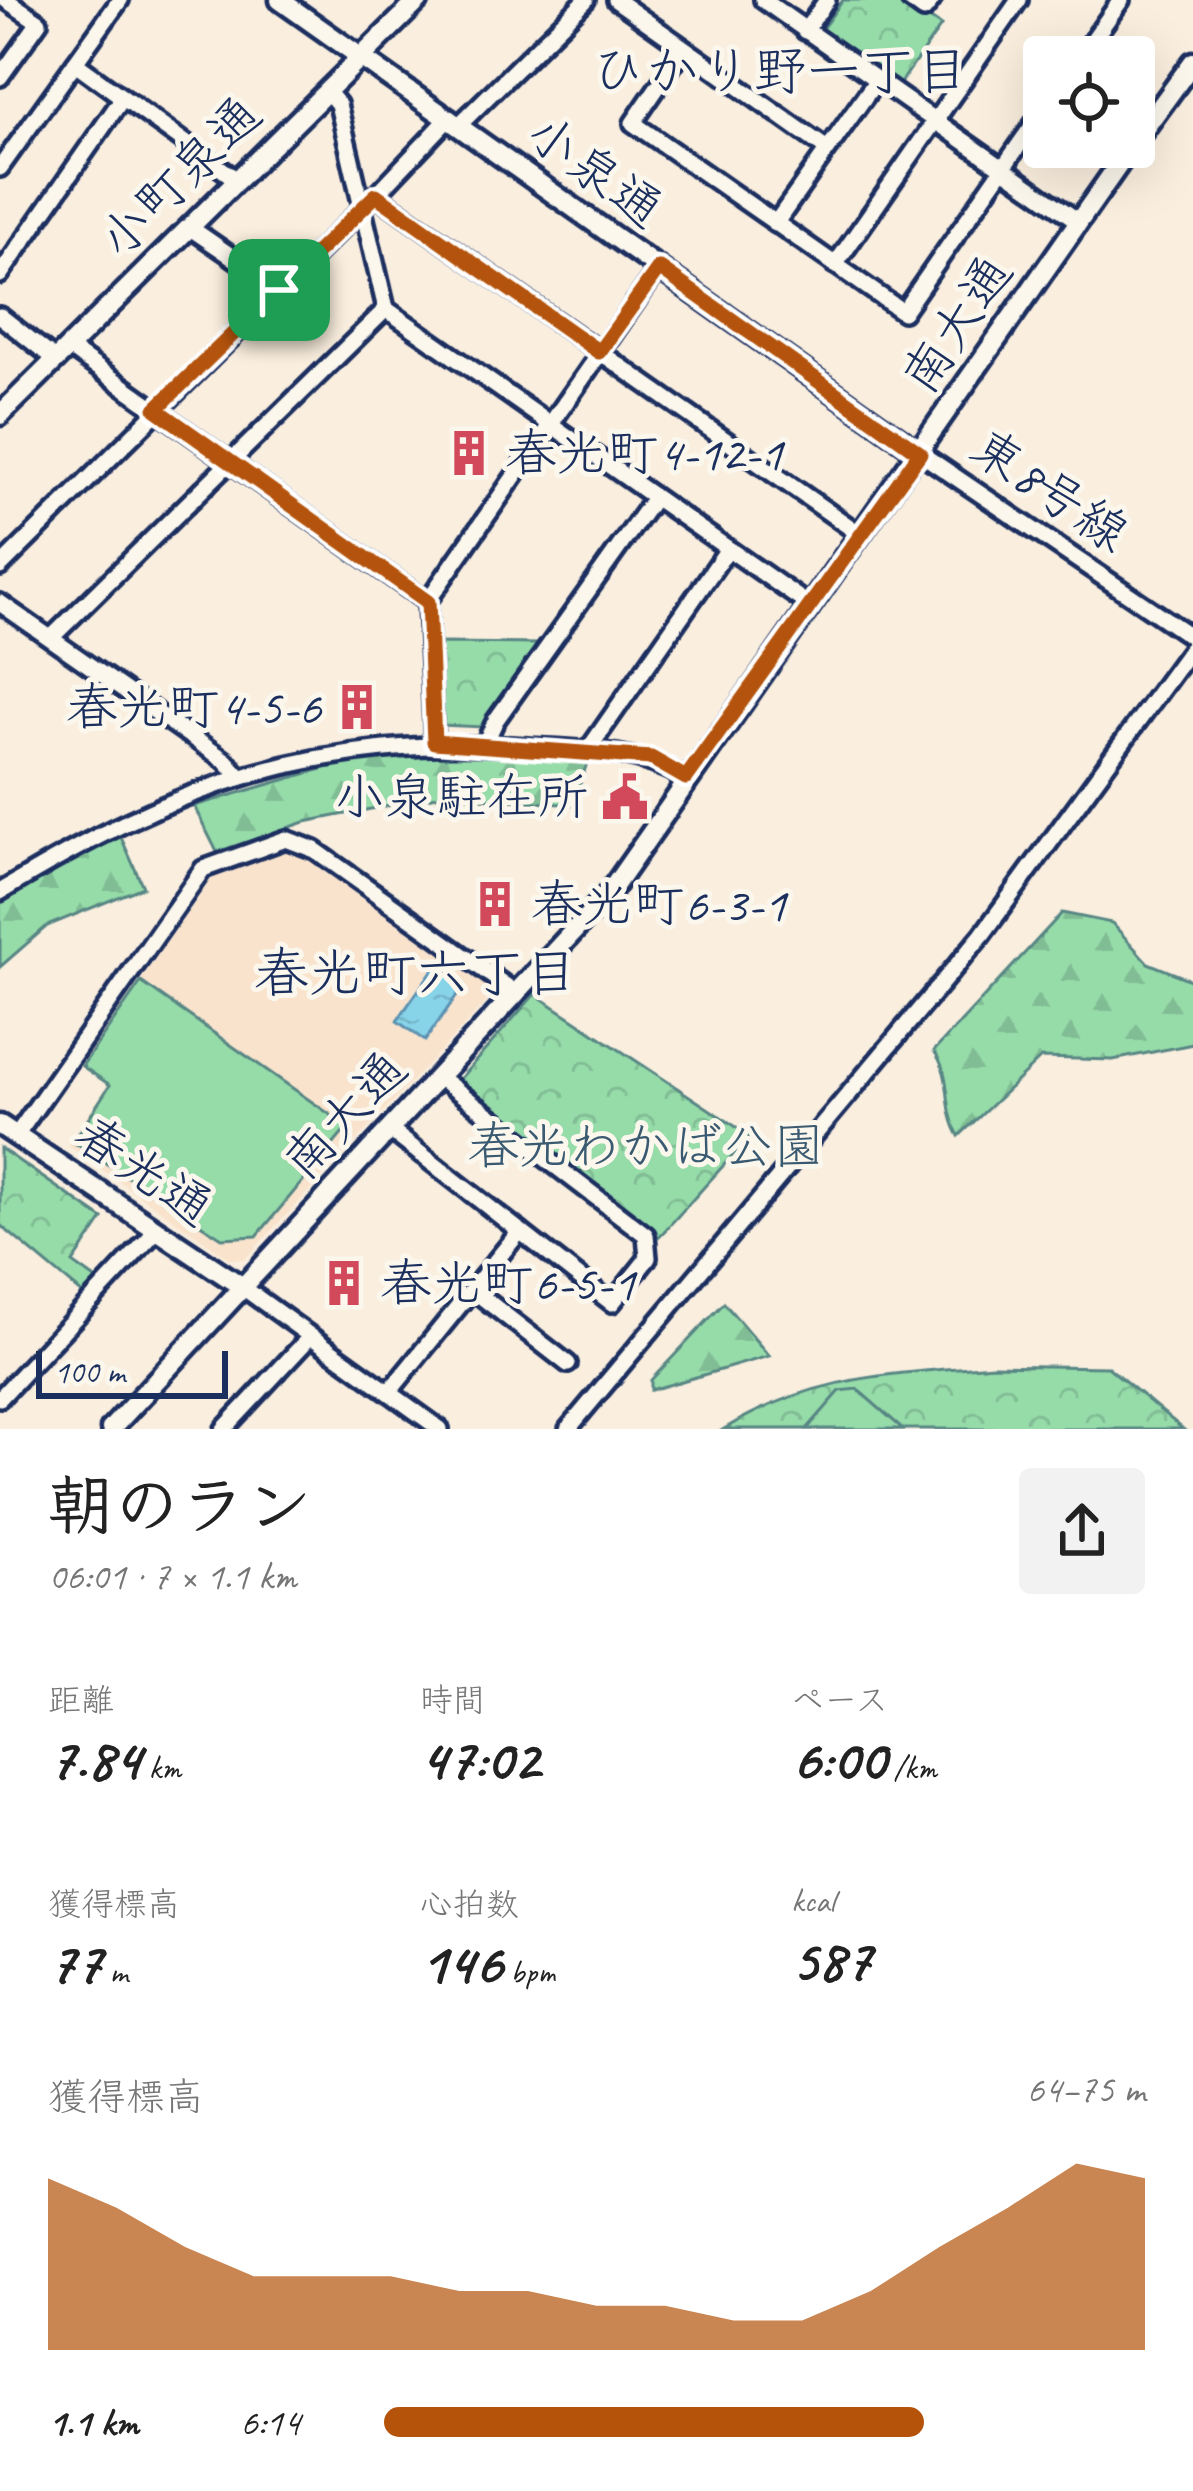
<!DOCTYPE html>
<html lang="ja">
<head>
<meta charset="utf-8">
<style>
  :root { --surface:#fff; --page:#f2f2f2; --text:#222; --muted:#767676; --accent:#b45309 }
  body { margin:0; font-family:Caveat,"Klee One",sans-serif; background:var(--page); color:var(--text); height:100vh; display:flex; flex-direction:column; font-size:45px; white-space:nowrap }
  * { box-sizing:border-box; margin:0 }
  p { font-size:39px; color:var(--muted) }
  .icon { flex:none; width:66px; height:66px; fill:none; stroke:currentColor; stroke-width:2; stroke-linecap:round; stroke-linejoin:round }
  .map { position:relative; height:1429px; overflow:hidden }
  .sheet { display:flex; flex-direction:column; background:var(--surface); flex:1 }
  .sheet>* { flex:none }
  .tools { position:absolute; left:1023px; top:36px; display:grid; gap:24px }
  .tools a { display:grid; place-items:center; width:132px; height:132px; border-radius:12px; background:var(--surface); box-shadow:0 12px 48px #0002; font-size:60px }
  .scale { position:absolute; left:36px; bottom:30px; width:192px; box-sizing:border-box; padding-left:12px; border:6px solid #1b2f5e; border-top:0; font-size:33px; line-height:42px; white-space:nowrap; color:#1b2f5e; -webkit-text-stroke:9px #fbf7ec; paint-order:stroke }
  .pin { position:absolute; display:grid; place-items:center; width:102px; height:102px; color:#fff; margin:-51px; border-radius:24px; box-shadow:0 6px 18px #0006 }
  .round { display:grid; place-items:center; flex:none; width:126px; height:126px; border-radius:12px; background:var(--page) }
  .headline { display:flex; align-items:center; justify-content:space-between; height:204px; padding:0 48px }
  h1 { font-size:66px; font-weight:700; line-height:90px }
  .stats { display:grid; grid-template-columns:repeat(3,1fr); gap:18px; height:204px; padding:12px 48px }
  .stats div { display:grid; align-content:center }
  .stats b { font-size:60px; font-weight:700 }
  .stats small { font-size:33px; font-weight:400 }
  .stats p { font-size:33px }
  .chart { height:336px; padding:24px 48px }
  .chart p { display:flex; justify-content:space-between }
  .chart svg { width:100%; height:216px; margin-top:12px; fill:var(--accent); opacity:.7 }
  ul { padding:0 48px; list-style:none; font-size:39px }
  li { display:grid; grid-template-columns:192px 144px 1fr; align-items:center; height:90px }
  li i { height:30px; border-radius:15px; background:var(--accent) }
  .map>svg:first-child { display:block }
  .built { fill:#f9e3cd }
  .forest { fill:url(#forest-firs); stroke:#588684; stroke-width:3 }
  .park { fill:url(#park-crowns); stroke:#588684; stroke-width:3 }
  .garden { fill:#96dca9; stroke:#588684; stroke-width:3 }
  .water { fill:url(#water-ripples); stroke:#5c91b1; stroke-width:3 }
  .lines { fill:none; stroke-linecap:round; stroke-linejoin:round }
  .minor-casing { stroke:#1b2f5e; stroke-width:24 }
  .tertiary-casing { stroke:#1b2f5e; stroke-width:27 }
  .minor { stroke:#fbf7ec; stroke-width:15 }
  .tertiary { stroke:#fbf7ec; stroke-width:18 }
  .route-casing { stroke:#fff; stroke-width:24 }
  .route { stroke:#b45309; stroke-width:15 }
  .labels { text-anchor:middle; dominant-baseline:central; stroke-width:10; stroke-linejoin:round; paint-order:stroke }
  .street-label { font-size:51px; fill:#1b2f5e; stroke:#fbf7ec }
  .poi-label { font-size:51px; fill:#1b2f5e; stroke:#fbf7ec; text-anchor:start }
  .park-label { font-size:51px; fill:#3a5a71; stroke:#fbf7ec }
  .neighbourhood-label { font-size:54px; fill:#1b2f5e; stroke:#fbf7ec }
</style>
</head>
<body>
<div class="map">
<svg width="1193" height="1429" viewBox="0 0 1193 1429">
  <defs>
    <pattern id="forest-firs" width="22" height="20" patternUnits="userSpaceOnUse" patternTransform="scale(3)"><rect width="22" height="20" fill="#96dca9"/><path d="M5 1l3.5 6h-7zM16 11l3.5 6h-7z" fill="#81bd94"/></pattern>
    <pattern id="park-crowns" width="20" height="18" patternUnits="userSpaceOnUse" patternTransform="scale(3)"><rect width="20" height="18" fill="#96dca9"/><path d="M2 6a3 3 0 1 1 6 0M12 15a3 3 0 1 1 6 0" fill="none" stroke="#81bd94"/></pattern>
    <pattern id="water-ripples" width="26" height="14" patternUnits="userSpaceOnUse" patternTransform="scale(3)"><rect width="26" height="14" fill="#87d3e8"/><path d="M2 4q2-2 4 0t4 0M15 11q2-2 4 0t4 0" fill="none" stroke="#74b5c9"/></pattern>
  </defs>
  <rect width="100%" height="100%" fill="#faeede"/>
  <filter id="ink" filterUnits="userSpaceOnUse"><feTurbulence type="fractalNoise" baseFrequency=".00833" numOctaves="2"/><feDisplacementMap in="SourceGraphic" scale="24" xChannelSelector="R" yChannelSelector="G"/><feConvolveMatrix kernelMatrix="1 2 1 2 8 2 1 2 1" color-interpolation-filters="sRGB"/></filter>
  <g filter="url(#ink)">
    <path class="built" d="M282 850 301 851 337 876 489 987 492 996 245 1259H230L68 1146 108 1085 79 1065 212 878Z"/>
    <g class="forest">
      <path d="M438 750 587 763 573 805 442 795 305 822 217 852 194 806 339 764Z"/>
      <path d="M120 835 143 887 47 926 0 967V902L92 840Z"/>
      <path d="M1062 913 1112 923 1148 963 1193 981V1044L1113 1060 1041 1058 959 1136C942 1107 954 1079 934 1051Z"/>
      <path d="M724 1303 769 1356 651 1390V1380Z"/>
    </g>
    <g class="park">
      <path d="M843 0H904L941 26 899 85 821 30Z"/>
      <path d="M438 643 541 644 483 727 440 725Z"/>
      <path d="M535 994 750 1136 659 1237 456 1083Z"/>
      <path d="M0 1148 103 1219 73 1263 98 1281 84 1295 0 1225Z"/>
      <path d="M992 1365 1108 1367 1183 1429H724C816 1374 889 1375 992 1365Z"/>
    </g>
    <g class="garden">
      <path d="M141 982 348 1127 257 1236 222 1238 73 1142 110 1085 82 1066Z"/>
      <path d="M857 1389 903 1429H807L840 1391Z"/>
    </g>
    <path class="water" d="M436 965 464 985 425 1041 397 1021Z"/>
    <g class="lines">
      <defs>
        <g id="minor">
          <path d="M616 0 827 149"/>
          <path d="M763 0 1078 221"/>
          <path d="M910 0 924 10 932 0"/>
          <path d="M805 31 827 0"/>
          <path d="M683 50 633 123 903 312 1044 109"/>
          <path d="M1081 57 1121 0"/>
          <path d="M75 63 237 180"/>
          <path d="M0 77 39 22 6 0"/>
          <path d="M327 91 338 104 386 309 810 606"/>
          <path d="M459 125 586 0"/>
          <path d="M0 168 120 0"/>
          <path d="M376 195 449 118"/>
          <path d="M775 224 876 81"/>
          <path d="M189 227 279 289"/>
          <path d="M835 265 1019 0"/>
          <path d="M0 275 122 99"/>
          <path d="M0 316 56 360"/>
          <path d="M68 347 427 602"/>
          <path d="M920 453 1193 638"/>
          <path d="M0 567 376 195 861 535"/>
          <path d="M0 603 226 761 240 777"/>
          <path d="M52 637 386 309"/>
          <path d="M434 742 427 602 659 268"/>
          <path d="M484 745 496 720 654 498"/>
          <path d="M588 750 728 549"/>
          <path d="M0 892C178 783 317 735 528 747 584 750 637 749 686 779"/>
          <path d="M390 1130 612 1303 648 1258 646 1235 439 1077"/>
          <path d="M16 1136 203 869 286 839 315 850 516 993"/>
          <path d="M241 1286 440 1429"/>
          <path d="M473 1290 568 1364"/>
          <path d="M389 1392 520 1231"/>
          <path d="M0 1398 156 1231"/>
          <path d="M224 1429 310 1337"/>
          <path d="M568 1429 982 935 1193 646"/>
        </g>
        <g id="tertiary">
          <path d="M280 0 920 453"/>
          <path d="M1134 143 1193 62"/>
          <path d="M0 415 419 0"/>
          <path d="M0 1125 241 1286"/>
          <path d="M111 1429 610 892 1131 147"/>
        </g>
      </defs>
      <use href="#minor" class="minor-casing"/>
      <use href="#tertiary" class="tertiary-casing"/>
      <use href="#minor" class="minor"/>
      <use href="#tertiary" class="tertiary"/>
    </g>
  </g>
  <g class="lines" filter="url(#ink)">
    <defs>
      <path id="route" d="M376 195 599 352 659 268 920 453 686 778 651 758 434 742 428 602 156 409Z"/>
    </defs>
    <use href="#route" class="route-casing"/>
    <use href="#route" class="route"/>
  </g>
  <defs>
    <symbol id="building-bare" viewBox="-9 -9 18 18"><path d="M-4-6H4V6H1V3H-1V6H-4ZM-2.5-4.3h1.7v1.8h-1.7ZM.8-4.3h1.7v1.8H.8ZM-2.5-1h1.7V.8h-1.7ZM.8-1h1.7V.8H.8Z" fill="#d1495b" stroke="#fbf7ec" stroke-width="2.5" paint-order="stroke"/></symbol>
    <symbol id="civic-bare" viewBox="-9 -9 18 18"><path d="M-.6-6.5H3V-4.5H.6V-3L4-1V1h2V6H-6V1h2V-1L-.6-3ZM-1.2 2.5V6h2.4V2.5Z" fill="#d1495b" stroke="#fbf7ec" stroke-width="2.5" paint-order="stroke"/></symbol>
  </defs>
  <g fill-rule="evenodd">
    <use href="#building-bare" x="436" y="420" width="66" height="66"/>
    <use href="#building-bare" x="324" y="674" width="66" height="66"/>
    <use href="#civic-bare" x="592" y="764" width="66" height="66"/>
    <use href="#building-bare" x="462" y="871" width="66" height="66"/>
    <use href="#building-bare" x="311" y="1250" width="66" height="66"/>
  </g>
  <g class="labels">
    <g class="street-label">
      <text transform="translate(595 171) rotate(36)">小泉通</text>
      <text transform="translate(180 177) rotate(-45)">小町泉通</text>
      <text transform="translate(957 324) rotate(-56)">南大通</text>
      <text transform="translate(1050 490) rotate(34)">東8号線</text>
      <text transform="translate(345 1115) rotate(-47)">南大通</text>
      <text transform="translate(144 1171) rotate(34)">春光通</text>
    </g>
    <g class="poi-label">
      <text x="505" y="453">春光町4-12-1</text>
      <text x="321" y="707" text-anchor="end">春光町4-5-6</text>
      <text x="589" y="797" text-anchor="end">小泉駐在所</text>
      <text x="531" y="904">春光町6-3-1</text>
      <text x="380" y="1283">春光町6-5-1</text>
    </g>
    <g class="park-label">
      <text x="646" y="1146">春光わかば公園</text>
    </g>
    <g class="neighbourhood-label">
      <text x="780" y="71">ひかり野一丁目</text>
      <text x="416" y="973">春光町六丁目</text>
    </g>
  </g>
</svg>
<div class="tools">
<a><svg class="icon" aria-label="locate" viewBox="0 0 24 24"><circle cx="12" cy="12" r="6"/><path d="M12 2v4M12 18v4M2 12h4M18 12h4"/></svg></a>
</div>
<div class="scale">100 m</div>
<div class="pin" style="left:279px;top:290px;background:#1e9e55"><svg class="icon" aria-label="arrive" viewBox="0 0 24 24"><path d="M6 21V4h12l-3 4 3 4H6"/></svg></div>
</div>
<section class="sheet">
<div class="headline"><div><h1>朝のラン</h1><p>06:01 · 7 × 1.1 km</p></div><a class="round"><svg class="icon" aria-label="share" viewBox="0 0 24 24"><path d="M12 15V3M7 8l5-5 5 5M5 13v7h14v-7"/></svg></a></div>
<div class="stats">
<div><p>距離</p><b>7.84<small> km</small></b></div>
<div><p>時間</p><b>47:02</b></div>
<div><p>ペース</p><b>6:00<small> /km</small></b></div>
</div>
<div class="stats">
<div><p>獲得標高</p><b>77<small> m</small></b></div>
<div><p>心拍数</p><b>146<small> bpm</small></b></div>
<div><p>kcal</p><b>587</b></div>
</div>
<div class="chart"><p><span>獲得標高</span>64–75 m</p>
<svg viewBox="0 0 160 44" preserveAspectRatio="none"><path d="M0 44V9L10 15L20 23L30 29L40 29L50 29L60 32L70 32L80 35L90 35L100 38L110 38L120 32L130 23L140 15L150 6L160 9V44z"/></svg>
</div>
<ul>
<li><b>1.1 km</b>6:14<i style="width:71%"></i></li>
</ul>
</section>
</body>
</html>
